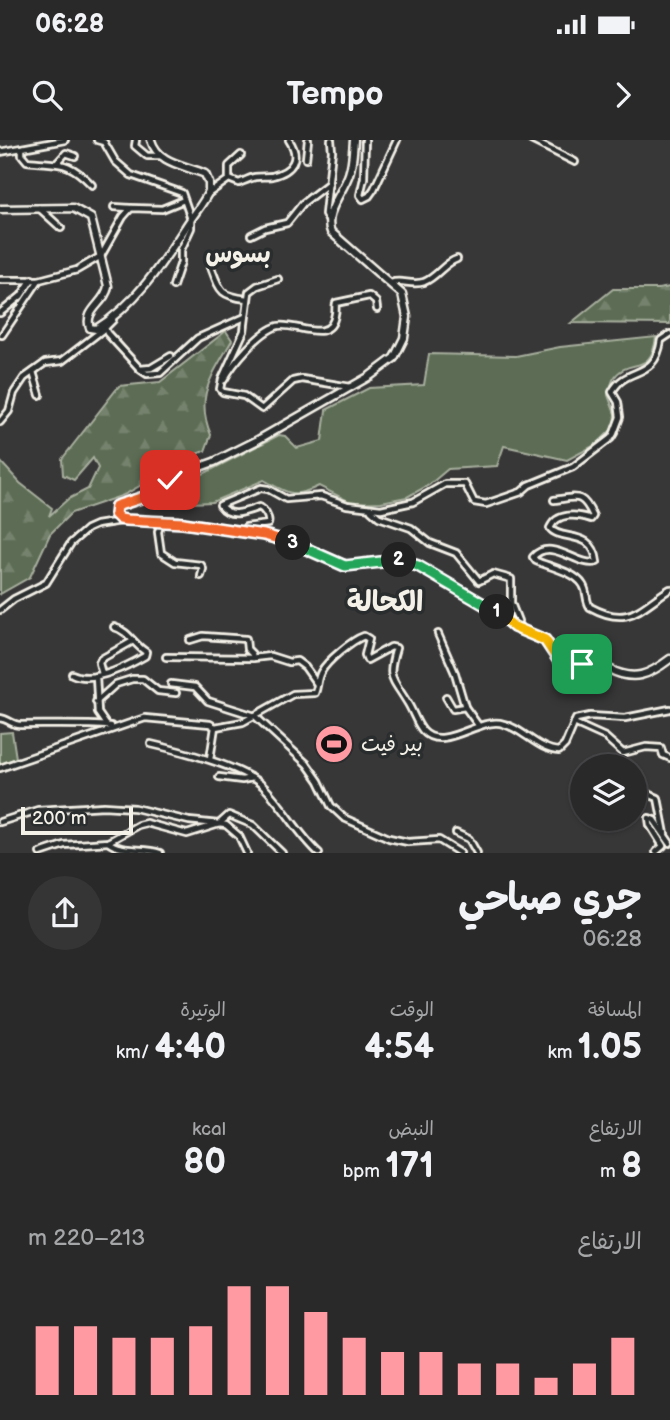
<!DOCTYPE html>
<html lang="ar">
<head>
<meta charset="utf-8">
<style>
  :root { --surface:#2a292a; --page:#363536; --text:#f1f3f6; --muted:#a5a6a8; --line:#464547; --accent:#ff9aa2 }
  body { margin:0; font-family:"Balsamiq Sans","Playpen Sans Arabic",sans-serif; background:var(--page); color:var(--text); direction:rtl; height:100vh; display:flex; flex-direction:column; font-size:26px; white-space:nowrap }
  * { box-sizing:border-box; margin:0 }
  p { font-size:23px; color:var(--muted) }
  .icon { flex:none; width:38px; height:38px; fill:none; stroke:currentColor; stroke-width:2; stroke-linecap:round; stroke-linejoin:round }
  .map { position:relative; height:713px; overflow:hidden; direction:ltr }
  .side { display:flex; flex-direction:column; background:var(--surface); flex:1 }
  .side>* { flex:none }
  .controls { position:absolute; left:570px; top:614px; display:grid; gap:14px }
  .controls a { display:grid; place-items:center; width:77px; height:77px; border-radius:50%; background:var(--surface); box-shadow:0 2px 5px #0004,0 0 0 2px var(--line); font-size:35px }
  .scale { position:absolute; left:21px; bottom:18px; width:112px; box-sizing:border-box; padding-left:7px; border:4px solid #f4f1e8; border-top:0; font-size:19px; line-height:24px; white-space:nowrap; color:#f4f1e8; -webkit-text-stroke:5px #2a2d2e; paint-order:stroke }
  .pin { position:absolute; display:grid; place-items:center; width:60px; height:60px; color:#fff; margin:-30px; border-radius:14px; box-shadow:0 4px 10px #0006 }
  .km { position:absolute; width:35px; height:35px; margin:-18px; border-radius:50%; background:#222; color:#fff; font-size:19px; line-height:35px; text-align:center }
  .round { display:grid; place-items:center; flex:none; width:74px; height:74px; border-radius:37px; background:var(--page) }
  .overview { display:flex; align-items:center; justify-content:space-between; height:119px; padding:0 28px }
  h1 { font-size:38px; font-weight:700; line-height:52px }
  .metrics { display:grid; grid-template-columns:repeat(3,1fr); gap:10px; height:119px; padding:7px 28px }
  .metrics div { display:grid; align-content:center }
  .metrics b { font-size:35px; font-weight:700 }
  .metrics small { font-size:19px; font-weight:400 }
  .metrics p { font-size:19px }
  .chart { height:196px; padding:14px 28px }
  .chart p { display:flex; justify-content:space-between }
  .chart svg { width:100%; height:126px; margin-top:7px; stroke:var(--accent); stroke-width:6 }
  .status { display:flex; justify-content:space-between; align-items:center; height:49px; padding:0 35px; background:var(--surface); direction:ltr }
  .status svg { height:19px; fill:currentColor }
  header { display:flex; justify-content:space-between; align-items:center; height:91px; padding:0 28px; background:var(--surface); font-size:32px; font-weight:700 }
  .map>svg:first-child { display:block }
  .grass { fill:#5d6d55; stroke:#a8af9e; stroke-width:2 }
  .forest { fill:url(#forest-firs); stroke:#a8af9e; stroke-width:2 }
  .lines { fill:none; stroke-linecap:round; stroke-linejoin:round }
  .minor-casing { stroke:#f4f1e8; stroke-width:10 }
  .major-casing { stroke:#f4f1e8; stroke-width:11 }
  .minor { stroke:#2a2d2e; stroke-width:4.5 }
  .major { stroke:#2a2d2e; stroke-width:6 }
  .split-1-casing { stroke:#fff; stroke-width:14 }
  .split-2-casing { stroke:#fff; stroke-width:14 }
  .split-3-casing { stroke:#fff; stroke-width:14 }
  .split-4-casing { stroke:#fff; stroke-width:14 }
  .split-5-casing { stroke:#fff; stroke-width:14 }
  .split-6-casing { stroke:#fff; stroke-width:14 }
  .split-1 { stroke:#f5b400; stroke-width:9 }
  .split-2 { stroke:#22a559; stroke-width:9 }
  .split-3 { stroke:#22a559; stroke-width:9 }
  .split-4 { stroke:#f0652b; stroke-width:9 }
  .split-5 { stroke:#f0652b; stroke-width:9 }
  .split-6 { stroke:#f5b400; stroke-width:9 }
  .labels { text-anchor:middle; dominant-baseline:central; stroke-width:7; stroke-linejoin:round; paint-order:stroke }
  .poi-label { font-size:21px; fill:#f4f1e8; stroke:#2a2d2e; text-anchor:start }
  .quarter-label { font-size:24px; font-weight:bold; fill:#f4f1e8; stroke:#2a2d2e }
  .district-label { font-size:28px; font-weight:bold; fill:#f4f1e8; stroke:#2a2d2e }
</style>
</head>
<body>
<div class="status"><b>06:28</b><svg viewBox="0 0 49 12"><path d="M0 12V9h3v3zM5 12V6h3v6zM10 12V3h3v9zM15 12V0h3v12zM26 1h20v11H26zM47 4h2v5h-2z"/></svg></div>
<header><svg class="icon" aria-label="forward" viewBox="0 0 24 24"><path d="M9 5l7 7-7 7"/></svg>Tempo<svg class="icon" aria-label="search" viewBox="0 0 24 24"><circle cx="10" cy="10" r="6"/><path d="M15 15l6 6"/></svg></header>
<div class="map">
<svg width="670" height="713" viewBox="0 0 670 713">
  <defs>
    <pattern id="forest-firs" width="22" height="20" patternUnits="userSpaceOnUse" patternTransform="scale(1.75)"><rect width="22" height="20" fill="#5d6d55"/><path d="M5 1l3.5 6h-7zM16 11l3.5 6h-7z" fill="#75826d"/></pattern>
  </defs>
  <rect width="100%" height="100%" fill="#383738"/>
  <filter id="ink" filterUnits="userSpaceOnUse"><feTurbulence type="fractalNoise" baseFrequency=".0143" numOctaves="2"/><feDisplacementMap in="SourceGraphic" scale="14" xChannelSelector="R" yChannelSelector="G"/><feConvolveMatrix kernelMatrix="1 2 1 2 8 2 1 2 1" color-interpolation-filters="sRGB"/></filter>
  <g filter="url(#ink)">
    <g class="grass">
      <path d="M656 197C651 238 629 216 614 238 611 243 610 250 608 255L615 274 614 287 597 304 567 320 504 306 497 326 448 329 429 345 407 357 381 362 352 363 319 346C293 359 287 353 264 340L212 362 169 364 164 352 172 344 205 333 279 295 285 296 297 308 322 301 326 270 369 248 424 245 429 214 516 216 560 207Z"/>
      <path d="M12 592 16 618 0 625V593Z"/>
    </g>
    <g class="forest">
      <path d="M670 147V184L571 183 613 149H658Z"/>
      <path d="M226 191 232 200C213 235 194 255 211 295L205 311 190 316H178L160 334 124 355 71 373 50 394 30 437 0 454V321L20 343 52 368 49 376 68 359 88 349 98 328 93 318 74 340 63 335 62 319 119 246 160 242Z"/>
    </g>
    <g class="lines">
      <defs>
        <g id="minor">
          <path d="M97 0 104 2 115 21 131 35 182 53 191 79V88L181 110V122L173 146"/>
          <path d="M136 0 135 6 147 16H161"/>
          <path d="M365 0 364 38 360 55 363 59 369 56 374 49 397 0"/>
          <path d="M531 0 575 22"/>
          <path d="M22 9V15L27 21C60 25 67 19 92 45"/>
          <path d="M0 12 65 0"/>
          <path d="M306 19 308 0"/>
          <path d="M57 23 66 13 75 16"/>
          <path d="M229 39V26L241 15"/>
          <path d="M208 54 229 39 239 43C244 41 250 38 255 37 261 36 266 37 272 36 293 31 301 18 289 0"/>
          <path d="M114 67 130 68"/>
          <path d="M39 68 61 88"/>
          <path d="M328 80 325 74 332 11 331 0"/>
          <path d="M251 95 265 88 287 83 303 63 329 43"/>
          <path d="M211 127C220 151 220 156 247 159"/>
          <path d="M278 139 257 146 249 152 244 191 222 239 220 249 223 252 244 256 262 269 293 241 302 239 350 247"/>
          <path d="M0 140H39L77 130 101 116 123 77 131 68 162 69 184 60"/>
          <path d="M391 143C401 139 412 146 424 142 437 137 444 123 457 119"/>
          <path d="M0 173 21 156 32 139"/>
          <path d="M113 180 105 188 107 193 140 229 151 228 171 216"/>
          <path d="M2 195 39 140"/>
          <path d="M141 230 147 234 160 233 198 198 245 177"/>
          <path d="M33 232 40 255"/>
          <path d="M224 240C232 224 260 191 278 186 295 182 331 206 335 174 336 171 335 167 336 163L369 156 376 162 377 169"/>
          <path d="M0 282 9 271 14 253 24 238 45 223 62 221 105 188"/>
          <path d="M554 360C577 357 582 352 593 376L591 379C577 374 557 372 550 388 560 402 593 388 597 422 578 428 552 396 533 417L536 421C550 427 575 432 583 445 588 453 585 460 590 467 629 488 638 469 670 449"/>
          <path d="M371 370 379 377 411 388 430 403 456 413 479 441 493 434 511 439V463L518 481 517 488"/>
          <path d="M161 381 158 392 161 413 175 422 201 425 203 429 201 436"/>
          <path d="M246 391V387L268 384C270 378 264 369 259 367 245 372 230 379 220 365L261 348 268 349 286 359 321 356 347 365 381 369 413 362 445 344H465L474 362 486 364 521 352 529 345 573 327 611 298 614 293 620 277 618 262 612 252C627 224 655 242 661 200L670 194"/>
          <path d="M0 470 14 459 46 443 71 403 87 389 96 385 121 381"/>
          <path d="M438 494 455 533 465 567 478 585"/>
          <path d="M190 500 203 496 246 499 247 509 252 514 253 518"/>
          <path d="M166 517 253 518 270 516 289 522 297 521 305 527 317 544"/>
          <path d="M72 534C93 544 126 527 145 516L146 512C134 505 129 491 114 487"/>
          <path d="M102 534 99 523 101 519 133 501"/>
          <path d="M96 536 98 573 107 586"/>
          <path d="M171 544 195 547 208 561 255 576 307 624 319 641 331 666 344 678 389 698 408 702 439 700 460 713"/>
          <path d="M446 557 453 569 465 567"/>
          <path d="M96 562 116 544 132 539H143L158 551 176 553"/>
          <path d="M0 578C8 579 13 585 20 585 51 585 81 584 111 586"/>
          <path d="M574 583 605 597 623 613 646 607 661 608 663 615 670 618"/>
          <path d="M151 604C181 611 242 626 263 646 284 666 297 693 319 713"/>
          <path d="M210 619 215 587"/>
          <path d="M0 628 145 578 210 584 215 587 243 582 293 554 315 553C318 546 317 539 321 532 327 521 352 500 364 496L369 499 365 515 367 520 391 507 396 508C387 538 391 536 407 562 413 571 416 583 423 591 442 612 477 579 500 583 522 587 537 610 559 611L565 605 576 579 590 576 625 578 670 569"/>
          <path d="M219 637 242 640 252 638"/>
          <path d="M635 656 648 654 658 658 665 694"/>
          <path d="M0 682 38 670 104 666 135 668 189 681 219 684 229 675 253 685 282 713"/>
          <path d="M456 693 469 699 477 713"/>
          <path d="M108 702C122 713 143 707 160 713"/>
          <path d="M656 712 663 706 650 685 649 678 654 680 670 703"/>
          <path d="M40 713 64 705 108 702 138 685 146 683 187 694 219 684 226 685 239 696 247 713"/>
        </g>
        <g id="major">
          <path d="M354 0C353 11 353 23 349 34 343 52 323 74 331 92L402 154 407 177 404 198 394 218 370 236 256 301 214 322 180 334 146 356 116 366 115 374 120 379 126 380 177 381 264 395 301 406 345 426 398 420 414 424 492 469 514 487 545 500 561 526 567 531C575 529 581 523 588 522 596 521 602 526 609 529 634 542 649 535 670 519"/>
          <path d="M0 69 73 68 91 78 108 146C106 163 83 170 90 188L96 189C135 165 161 125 185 88 193 75 203 64 209 51V43L205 34C185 25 158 24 151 0"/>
        </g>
      </defs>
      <use href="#minor" class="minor-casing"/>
      <use href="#major" class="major-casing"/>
      <use href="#minor" class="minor"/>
      <use href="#major" class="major"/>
    </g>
  </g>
  <g class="lines" filter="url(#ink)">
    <defs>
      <path id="split-1" d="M497 472 514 487 545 500 565 530H571L582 524"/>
      <path id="split-2" d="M399 420 418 426 497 472"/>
      <path id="split-3" d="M293 403 345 426 399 420"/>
      <path id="split-4" d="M183 383 264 395 293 403"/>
      <path id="split-5" d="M147 356 116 366 115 374 120 379 126 380 183 383"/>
      <path id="split-6" d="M147 356 170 340"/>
    </defs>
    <use href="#split-1" class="split-1-casing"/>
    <use href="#split-2" class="split-2-casing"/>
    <use href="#split-3" class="split-3-casing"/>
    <use href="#split-4" class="split-4-casing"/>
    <use href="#split-5" class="split-5-casing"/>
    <use href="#split-6" class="split-6-casing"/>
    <use href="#split-1" class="split-1"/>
    <use href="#split-2" class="split-2"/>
    <use href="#split-3" class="split-3"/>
    <use href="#split-4" class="split-4"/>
    <use href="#split-5" class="split-5"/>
    <use href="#split-6" class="split-6"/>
  </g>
  <defs>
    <symbol id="stadium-disc" viewBox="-11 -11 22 22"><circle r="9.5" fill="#ff9aa2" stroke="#2a2d2e"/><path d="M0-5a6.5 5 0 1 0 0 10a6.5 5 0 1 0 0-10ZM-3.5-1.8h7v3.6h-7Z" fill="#111"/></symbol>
  </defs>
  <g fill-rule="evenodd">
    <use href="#stadium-disc" x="312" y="582" width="44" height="44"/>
  </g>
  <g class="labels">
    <g class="poi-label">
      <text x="361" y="604">بير فيت</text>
    </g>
    <g class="quarter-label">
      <text x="238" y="114">بسوس</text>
    </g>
    <g class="district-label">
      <text x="385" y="462">الكحالة</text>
    </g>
  </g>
</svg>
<div class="controls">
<a><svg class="icon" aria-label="layers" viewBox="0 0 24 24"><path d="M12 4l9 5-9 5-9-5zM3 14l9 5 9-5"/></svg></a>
</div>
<div class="scale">200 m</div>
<div class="pin" style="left:582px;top:524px;background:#1e9e55"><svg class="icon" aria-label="arrive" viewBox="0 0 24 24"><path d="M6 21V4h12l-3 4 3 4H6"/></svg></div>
<div class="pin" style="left:170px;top:340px;background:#d93025"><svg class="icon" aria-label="check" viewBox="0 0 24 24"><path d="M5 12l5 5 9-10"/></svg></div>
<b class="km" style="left:497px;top:472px">1</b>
<b class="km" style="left:399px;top:420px">2</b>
<b class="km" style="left:293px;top:403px">3</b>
</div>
<section class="side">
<div class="overview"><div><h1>جري صباحي</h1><p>06:28</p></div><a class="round"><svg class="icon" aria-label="share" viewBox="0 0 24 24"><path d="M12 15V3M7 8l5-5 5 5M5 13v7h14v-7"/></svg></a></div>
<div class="metrics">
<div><p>المسافة</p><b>1.05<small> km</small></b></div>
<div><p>الوقت</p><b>4:54</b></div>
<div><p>الوتيرة</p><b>4:40<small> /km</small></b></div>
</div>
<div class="metrics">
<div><p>الارتفاع</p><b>8<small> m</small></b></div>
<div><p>النبض</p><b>171<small> bpm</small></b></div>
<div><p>kcal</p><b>80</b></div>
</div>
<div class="chart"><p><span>الارتفاع</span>213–220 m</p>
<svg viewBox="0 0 160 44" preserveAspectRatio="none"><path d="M5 44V20M15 44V20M25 44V24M35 44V24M45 44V20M55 44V6M65 44V6M75 44V15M85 44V24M95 44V29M105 44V29M115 44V33M125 44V33M135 44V38M145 44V33M155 44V24"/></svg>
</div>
</section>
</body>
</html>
